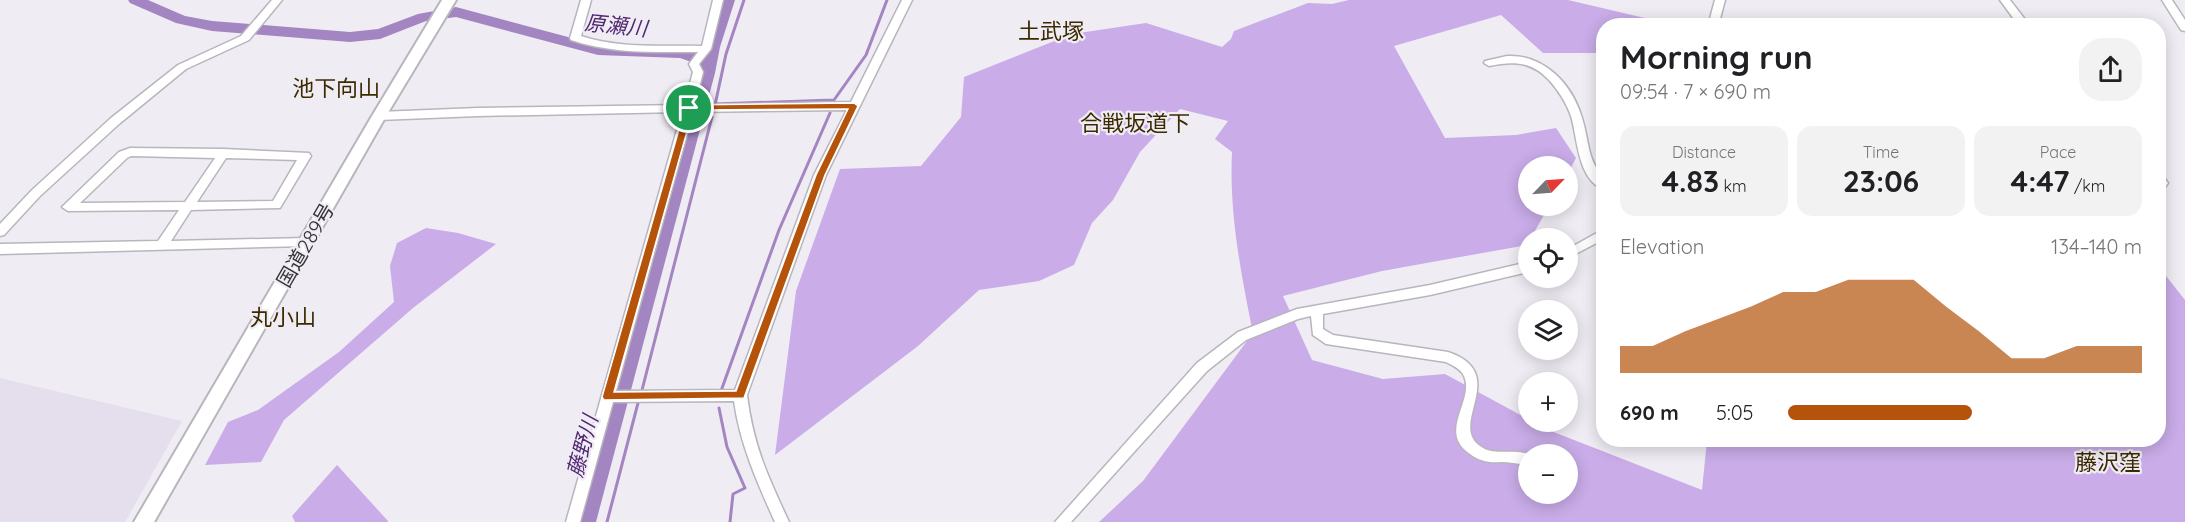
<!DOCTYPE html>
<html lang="en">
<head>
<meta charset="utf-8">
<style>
  :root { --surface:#fff; --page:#f2f2f2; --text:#202124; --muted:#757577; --accent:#b45309 }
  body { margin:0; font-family:Quicksand,"Noto Sans JP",sans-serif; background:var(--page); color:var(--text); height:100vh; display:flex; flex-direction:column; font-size:22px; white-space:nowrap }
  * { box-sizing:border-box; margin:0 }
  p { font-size:20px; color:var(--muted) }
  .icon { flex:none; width:33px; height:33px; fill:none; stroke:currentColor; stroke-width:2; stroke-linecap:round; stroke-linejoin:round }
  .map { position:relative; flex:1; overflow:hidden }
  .side { position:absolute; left:1596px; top:18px; width:570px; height:429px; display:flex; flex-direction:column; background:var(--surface); border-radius:24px; box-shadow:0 3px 15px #0003 }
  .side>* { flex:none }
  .needle { width:39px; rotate:65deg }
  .tools { position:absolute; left:1518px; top:156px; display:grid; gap:12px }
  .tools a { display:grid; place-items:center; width:60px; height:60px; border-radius:50%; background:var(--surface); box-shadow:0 3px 15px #0003; font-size:30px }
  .pin { position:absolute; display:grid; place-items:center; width:51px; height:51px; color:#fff; margin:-26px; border:3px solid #fff; border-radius:50%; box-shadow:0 2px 6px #0007 }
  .round { display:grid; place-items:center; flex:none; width:63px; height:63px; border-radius:24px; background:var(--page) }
  .headline { display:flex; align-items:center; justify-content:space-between; height:102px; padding:0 24px }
  h1 { font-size:33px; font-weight:800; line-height:45px }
  .figures { display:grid; grid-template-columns:repeat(3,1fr); gap:9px; height:102px; padding:6px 24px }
  .figures div { display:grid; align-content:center; border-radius:15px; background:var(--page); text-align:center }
  .figures b { font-size:30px; font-weight:800 }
  .figures small { font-size:16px; font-weight:400 }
  .figures p { font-size:16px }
  .chart { height:168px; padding:12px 24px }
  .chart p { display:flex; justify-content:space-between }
  .chart svg { width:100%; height:108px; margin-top:6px; fill:var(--accent); opacity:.7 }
  ul { padding:0 24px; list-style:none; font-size:20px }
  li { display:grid; grid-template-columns:96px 72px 1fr; align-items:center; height:45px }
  li i { height:15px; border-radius:8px; background:var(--accent) }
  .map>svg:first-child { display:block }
  .built { fill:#e5deed }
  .green { fill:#c9ace8; fill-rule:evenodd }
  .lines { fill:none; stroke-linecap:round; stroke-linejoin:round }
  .stream { stroke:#a385c1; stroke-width:3 }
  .river { fill:#a385c1; fill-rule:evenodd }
  .minor-casing { stroke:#b8b5bd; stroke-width:3 }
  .highway-casing { stroke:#b8b5bd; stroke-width:4 }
  .minor { fill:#fff; fill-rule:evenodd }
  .highway { fill:#fff; fill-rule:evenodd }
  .route { fill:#b45309; stroke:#fff; stroke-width:1.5; fill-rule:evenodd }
  .labels { text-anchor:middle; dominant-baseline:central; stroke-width:4.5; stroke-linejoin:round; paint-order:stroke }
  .street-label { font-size:20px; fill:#343336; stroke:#f0ecf4 }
  .water-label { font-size:21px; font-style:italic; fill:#512972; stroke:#f0ecf4 }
  .quarter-label { font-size:22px; fill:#3b2a01; stroke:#f0ecf4 }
</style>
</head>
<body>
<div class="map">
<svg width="2185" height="522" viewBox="0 0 2185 522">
  <rect width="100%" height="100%" fill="#f0ecf4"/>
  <path class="built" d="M0 378 182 421 125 522H0Z"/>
  <g class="green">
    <path d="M1349 0H1568L1649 19 1645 25 1604 26 1603 53H1543L1501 15 1394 46 1445 138 1516 135 1556 128 1576 158 1568 173V166H1528V206H1549L1531 238H1528L1527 245 1382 271 1283 296 1312 360 1383 379 1445 374 1528 419V422L1702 490 1707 440H2158L2159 267 2185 300V522H1099L1143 481 1253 333C1241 274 1229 213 1232 152L1215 139 1228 121 1180 109 1140 152 1113 200 1092 223 1074 265 1039 281 979 290 918 346 775 455 796 291 840 169 921 166 961 117 964 77 1072 34 1146 23 1222 47 1231 39 1234 31 1308 3 1332 4ZM1528 454H1568V494H1528Z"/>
    <path d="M426 228 458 233 496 244 413 308 284 420 261 462 205 465 228 422 258 410 339 352 394 302 390 266 397 243Z"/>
    <path d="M337 465 388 521V522H295L292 516Z"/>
  </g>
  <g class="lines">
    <g class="stream">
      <path d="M715 104 834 100 866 55 887 0"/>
      <path d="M715 105 726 54 744 0"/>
      <path d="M721 391 779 230 830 113"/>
      <path d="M641 394 712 117"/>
      <path d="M719 408 727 447 745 488 733 494 730 522"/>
      <path d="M607 522 638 403"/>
    </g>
    <path class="river" d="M128 0H148L185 16 212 21 350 32 378 29 418 14 456 7 598 45 680 48 702 54 721 0H735L720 47 715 73 596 522H574L700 65 680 58 598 55 456 17 426 21 380 39 350 42 212 31 176 23 130 3Z"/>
    <defs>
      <g id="minor">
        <path d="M272 0H282L249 40 186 69 119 124 40 196 4 235 0 236V224L32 190 111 118 178 65 241 36Z"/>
        <path d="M581 0H591L581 36C620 49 661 45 702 46L713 0H723L711 49 699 64 703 72 695 105 851 102 902 0H912L826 175 747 395C753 445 768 477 789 522H775C757 482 740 444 734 401L613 402 580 522H566L682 112 478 116 379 120 374 116 379 112 478 108 684 105 693 72 689 64 698 52C654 52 613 54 571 40L570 38ZM847 110 814 175 735 390 616 391 693 112Z"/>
        <path d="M1715 0H1725L1718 26H1708Z"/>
        <path d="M2000 0H2010L2030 26H2019Z"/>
        <path d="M2162 0H2172L2185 20V31L2181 30Z"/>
        <path d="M1507 56C1543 54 1571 83 1581 115 1586 129 1587 143 1591 156 1595 169 1604 177 1604 190 1577 179 1578 139 1571 116 1566 102 1558 90 1549 80 1531 61 1513 61 1489 66L1484 63 1485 61Z"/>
        <path d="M130 148 224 149 309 153 311 156 280 208 191 210 171 241 306 238 312 242 306 246 0 254V244L158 241 179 210 68 211 62 207 119 152ZM131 156 215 158 185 202 80 203 127 158ZM226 158 297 160 273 201 197 202Z"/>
        <path d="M2158 174 2162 175 2168 183 2166 186H2158Z"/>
        <path d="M1604 229V239L1568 258V249Z"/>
        <path d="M1528 262V272L1430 295 1323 314V329L1333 335 1448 352C1513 374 1444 427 1483 448 1494 455 1514 449 1529 454L1528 464C1520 465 1510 462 1501 462 1489 463 1479 461 1470 454 1437 432 1475 401 1464 376 1461 369 1452 365 1446 362L1326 344 1313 335 1311 316 1298 319 1246 340 1207 371 1071 522H1055L1197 363 1238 332 1297 309 1430 285Z"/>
      </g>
      <path id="highway" d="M442 0H456L386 116 154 522H134L372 116Z"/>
    </defs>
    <use href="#minor" class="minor-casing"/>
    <use href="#highway" class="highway-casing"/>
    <use href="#minor" class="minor"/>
    <use href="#highway" class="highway"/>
  </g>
  <path class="route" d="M854 103 858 106 825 175 744 398 604 400 602 397 686 105ZM848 109 816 175 736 391 614 392 693 110Z"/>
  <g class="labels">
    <g class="street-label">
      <text transform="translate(305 245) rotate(-60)">国道289号</text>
    </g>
    <g class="water-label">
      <text transform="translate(616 25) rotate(6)">原瀬川</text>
      <text transform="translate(582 446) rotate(-75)">藤野川</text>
    </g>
    <g class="quarter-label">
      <text x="1051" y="31">土武塚</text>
      <text x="336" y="88">池下向山</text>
      <text x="1135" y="123">合戦坂道下</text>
      <text x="283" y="317">丸小山</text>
      <text x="2108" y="462">藤沢窪</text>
    </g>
  </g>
</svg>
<div class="tools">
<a><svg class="needle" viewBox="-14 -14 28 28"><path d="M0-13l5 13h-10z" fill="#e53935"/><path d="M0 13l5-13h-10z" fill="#757577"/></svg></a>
<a><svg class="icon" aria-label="locate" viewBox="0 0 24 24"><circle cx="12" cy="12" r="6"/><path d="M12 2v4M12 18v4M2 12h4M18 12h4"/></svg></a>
<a><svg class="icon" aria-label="layers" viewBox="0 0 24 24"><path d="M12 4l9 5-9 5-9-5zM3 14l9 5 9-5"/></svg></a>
<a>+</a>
<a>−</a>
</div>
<div class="pin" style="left:689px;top:108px;background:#1e9e55"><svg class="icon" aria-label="arrive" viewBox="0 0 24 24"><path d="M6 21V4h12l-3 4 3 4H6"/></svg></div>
<section class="side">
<div class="headline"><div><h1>Morning run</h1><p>09:54 · 7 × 690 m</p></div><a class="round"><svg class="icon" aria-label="share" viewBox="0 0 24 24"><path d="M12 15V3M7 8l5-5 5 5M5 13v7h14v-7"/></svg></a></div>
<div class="figures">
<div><p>Distance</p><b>4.83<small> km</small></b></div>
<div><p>Time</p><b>23:06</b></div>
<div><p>Pace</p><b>4:47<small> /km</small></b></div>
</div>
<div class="chart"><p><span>Elevation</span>134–140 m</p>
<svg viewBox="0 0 160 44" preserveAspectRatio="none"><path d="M0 44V33L10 33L20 27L30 22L40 17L50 11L60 11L70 6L80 6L90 6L100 17L110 27L120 38L130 38L140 33L150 33L160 33V44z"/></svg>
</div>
<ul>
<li><b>690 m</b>5:05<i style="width:52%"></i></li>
</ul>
</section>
</div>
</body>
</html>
